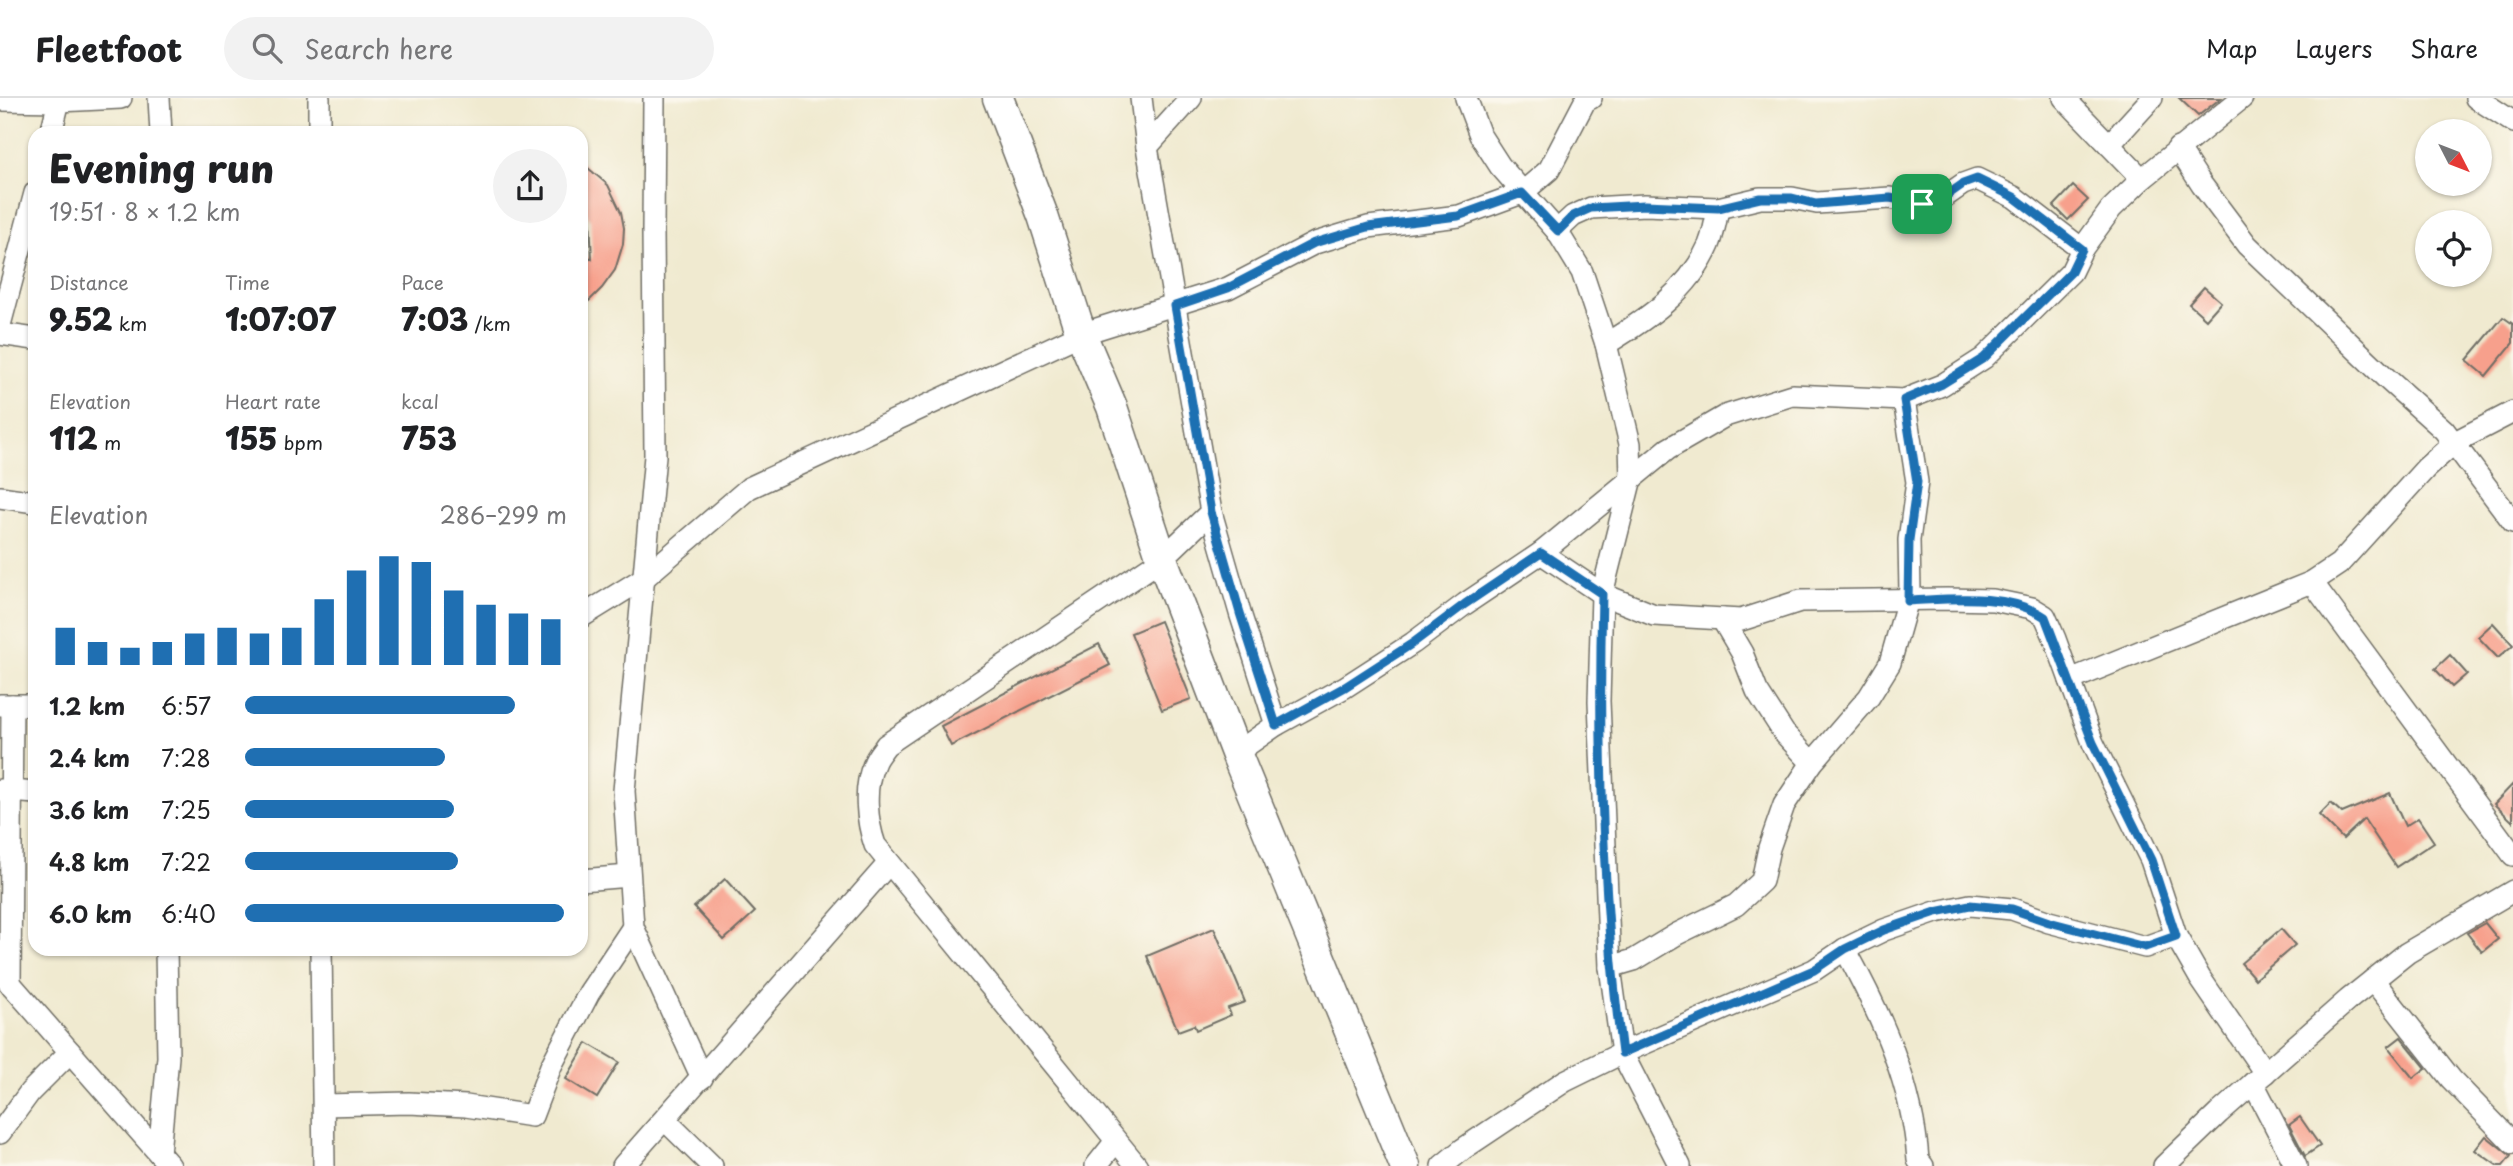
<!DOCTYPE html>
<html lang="en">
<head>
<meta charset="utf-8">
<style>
  :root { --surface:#fff; --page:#f2f2f2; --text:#202124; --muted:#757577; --line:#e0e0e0; --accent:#1f6fb2 }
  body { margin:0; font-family:"Playpen Sans",sans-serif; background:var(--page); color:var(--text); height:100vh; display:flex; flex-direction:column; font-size:26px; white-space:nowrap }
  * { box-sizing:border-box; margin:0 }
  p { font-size:23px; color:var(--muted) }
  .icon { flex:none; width:38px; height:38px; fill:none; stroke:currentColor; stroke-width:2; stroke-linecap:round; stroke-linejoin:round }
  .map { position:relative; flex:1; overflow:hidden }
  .drawer { position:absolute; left:28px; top:28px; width:560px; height:830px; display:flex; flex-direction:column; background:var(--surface); border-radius:21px; box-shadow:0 2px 5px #0004 }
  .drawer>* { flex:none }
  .needle { width:46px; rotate:132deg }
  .fabs { position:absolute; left:2415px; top:21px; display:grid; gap:14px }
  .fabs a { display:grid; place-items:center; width:77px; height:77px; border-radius:50%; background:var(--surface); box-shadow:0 2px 5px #0004; font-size:35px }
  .pin { position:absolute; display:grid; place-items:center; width:60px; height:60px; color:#fff; margin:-30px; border-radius:14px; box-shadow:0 4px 10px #0006 }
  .round { display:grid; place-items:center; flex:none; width:74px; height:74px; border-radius:37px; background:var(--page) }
  .summary { display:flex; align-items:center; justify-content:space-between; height:119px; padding:0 21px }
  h1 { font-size:38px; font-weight:800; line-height:52px }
  .stats { display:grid; grid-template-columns:repeat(3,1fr); gap:10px; height:119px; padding:7px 21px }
  .stats div { display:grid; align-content:center }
  .stats b { font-size:30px; font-weight:800 }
  .stats small { font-size:19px; font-weight:400 }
  .stats p { font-size:19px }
  .chart { height:196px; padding:14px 21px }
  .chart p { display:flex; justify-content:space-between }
  .chart svg { width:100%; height:126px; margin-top:7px; stroke:var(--accent); stroke-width:6 }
  ul { padding:0 21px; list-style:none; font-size:23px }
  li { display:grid; grid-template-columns:112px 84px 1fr; align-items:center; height:52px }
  li i { height:18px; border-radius:9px; background:var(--accent) }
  header { display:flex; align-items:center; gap:42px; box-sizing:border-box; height:98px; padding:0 35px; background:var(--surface); border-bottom:2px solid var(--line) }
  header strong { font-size:33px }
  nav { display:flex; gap:38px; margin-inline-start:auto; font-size:24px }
  .search { width:490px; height:63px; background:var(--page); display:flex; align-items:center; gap:18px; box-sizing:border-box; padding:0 24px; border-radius:38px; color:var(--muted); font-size:26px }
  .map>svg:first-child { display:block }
  .building { fill:#f7a08c }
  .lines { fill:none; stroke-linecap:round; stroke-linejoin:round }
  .street-casing { stroke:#706e65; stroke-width:24 }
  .secondary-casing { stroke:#706e65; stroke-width:33 }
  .street { stroke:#fff; stroke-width:21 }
  .secondary { stroke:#fff; stroke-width:30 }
  .route-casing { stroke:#fff; stroke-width:14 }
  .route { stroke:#1f6fb2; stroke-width:9 }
</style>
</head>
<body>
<header>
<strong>Fleetfoot</strong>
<div class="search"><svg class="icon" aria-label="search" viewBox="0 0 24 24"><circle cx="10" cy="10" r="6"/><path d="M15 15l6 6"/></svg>Search here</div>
<nav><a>Map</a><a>Layers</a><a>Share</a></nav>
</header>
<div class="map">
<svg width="2513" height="1068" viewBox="0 0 2513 1068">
  <rect width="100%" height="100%" fill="#fbf7ec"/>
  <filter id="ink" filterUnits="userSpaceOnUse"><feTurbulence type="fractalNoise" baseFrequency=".0143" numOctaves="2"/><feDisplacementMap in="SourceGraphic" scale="14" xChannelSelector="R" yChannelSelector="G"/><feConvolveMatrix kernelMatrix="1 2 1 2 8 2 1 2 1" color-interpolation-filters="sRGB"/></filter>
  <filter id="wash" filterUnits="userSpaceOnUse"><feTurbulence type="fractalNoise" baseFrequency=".00686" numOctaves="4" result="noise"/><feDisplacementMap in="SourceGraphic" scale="28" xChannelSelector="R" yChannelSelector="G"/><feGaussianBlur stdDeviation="1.57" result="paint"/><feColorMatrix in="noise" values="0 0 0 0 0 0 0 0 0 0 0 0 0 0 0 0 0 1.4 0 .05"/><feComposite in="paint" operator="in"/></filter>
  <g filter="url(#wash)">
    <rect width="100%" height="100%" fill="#f0ead0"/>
    <g id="blocks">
      <g class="building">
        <path d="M2179 0H2221L2198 18Z"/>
        <path d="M581 64 608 87 621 114 624 130 623 146 615 172 602 190 589 203 581 191V155L592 161 590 122 581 104Z"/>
        <path d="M2073 88 2088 102 2068 122 2054 108Z"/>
        <path d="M2204 189 2221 204 2206 221 2189 206Z"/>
        <path d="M2503 219 2513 226V245L2486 278 2467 262Z"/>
        <path d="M1160 523 1191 601 1162 612 1131 535Z"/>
        <path d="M2493 525 2513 547 2498 560 2478 539Z"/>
        <path d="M1099 546 1110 567 951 648 941 628Z"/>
        <path d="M2450 557 2467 576 2452 589 2435 571Z"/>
        <path d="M2513 686V724L2494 706Z"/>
        <path d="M2390 695 2405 728 2418 720 2434 744 2396 769 2364 721 2343 741 2319 717 2331 705 2342 715Z"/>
        <path d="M725 781 755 814 724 842 694 809Z"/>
        <path d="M2485 825 2498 841 2482 854 2467 835Z"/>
        <path d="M1214 830 1245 904 1228 910 1231 917 1196 932 1194 927 1178 933 1147 858Z"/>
        <path d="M2281 831 2295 847 2255 881 2241 865Z"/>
        <path d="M2401 939 2426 970 2413 980 2388 949Z"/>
        <path d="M587 945 619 964 597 1000 566 981Z"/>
        <path d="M2300 1019 2320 1048 2305 1058 2289 1027Z"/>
        <path d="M2486 1038 2511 1058 2503 1068H2498L2475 1052Z"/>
      </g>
    </g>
  </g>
  <g filter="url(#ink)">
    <use href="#blocks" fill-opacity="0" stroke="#706e65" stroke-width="2"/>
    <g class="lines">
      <defs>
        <g id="street">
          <path d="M159 0 161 35"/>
          <path d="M319 0V35"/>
          <path d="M654 0 653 132 655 358 624 693 633 829 702 980"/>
          <path d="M1466 0 1480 37 1500 68 1557 133 1582 174 1606 246 1630 346 1631 380 1602 496 1599 603 1610 869 1622 955 1680 1068"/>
          <path d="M2064 0 2142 81"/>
          <path d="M2476 0 2513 24"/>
          <path d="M0 2 59 3 121 0"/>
          <path d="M51 35 59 3"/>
          <path d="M2109 47 2152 0"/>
          <path d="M1147 49 1191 0"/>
          <path d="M2178 50 2202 87 2247 147 2386 280 2444 332 2513 424"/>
          <path d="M1557 133 1573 118 1591 110 1645 107 1718 110 1760 100H1792L1817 105 1890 100 1922 106 1943 100 1963 86 1977 81 2014 99 2082 151"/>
          <path d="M0 227 35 95"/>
          <path d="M0 236 35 241"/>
          <path d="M1606 246C1647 221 1689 193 1709 147 1714 135 1716 122 1718 110"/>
          <path d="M0 399 35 404"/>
          <path d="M1211 414 1240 515 1276 627"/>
          <path d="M1541 455 1602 496 1654 517 1741 522 1800 503 1947 501 1993 502 2032 510 2045 518 2055 541 2093 645 2151 762 2176 838 2200 880 2265 975"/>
          <path d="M2312 484 2513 757"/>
          <path d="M581 519 644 480 749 390 1081 236 1228 190 1315 145 1368 129 1459 118 1522 95 1549 72 1585 3 1591 0"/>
          <path d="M1722 521 1742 555 1757 593 1784 635 1812 665"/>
          <path d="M2070 582 2312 484 2339 466 2426 370 2455 344 2513 314"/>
          <path d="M0 607H35"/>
          <path d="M1236 655 1276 627 1345 589 1413 545 1465 506 1541 455 1668 351 1725 318 1792 297 1904 302 1942 287 1984 260 2071 174 2082 151 2111 111 2142 81 2242 0"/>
          <path d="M0 692 35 695"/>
          <path d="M581 782 629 778"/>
          <path d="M321 850 324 1068"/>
          <path d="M1845 851C1881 917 1913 987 1918 1062L1923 1068"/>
          <path d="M1610 869 1634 862 1677 836 1736 807 1762 783 1769 750 1784 707 1812 665 1869 599 1890 565 1910 494 1909 442 1917 384 1904 302"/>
          <path d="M1 875 170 1068"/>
          <path d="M2373 882 2451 981 2513 1045"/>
          <path d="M10 886 12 607"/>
          <path d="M2253 985 2296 1068"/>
          <path d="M324 1007 409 1005 466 1008 532 1018 551 968 589 895 633 829"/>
          <path d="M665 1022 712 1068"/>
          <path d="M0 1035 30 994 70 954"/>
          <path d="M159 1055 168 959 166 850"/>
          <path d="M623 1068 889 765"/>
          <path d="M1096 1068 1116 1043"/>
          <path d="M1137 1068 875 747C867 724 863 690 874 666 876 659 882 653 886 647L1162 461 1211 414 1147 49 1141 0"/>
          <path d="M1442 1068 1463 1051 1565 983 1622 955 1814 872 1845 851 1884 832 1936 814 1970 807 2012 811 2049 824 2145 849 2176 838"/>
          <path d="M2164 1068 2219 1015 2348 902 2407 855 2513 793"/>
        </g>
        <path id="secondary" d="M998 0 1043 118 1081 236 1112 309 1162 461 1236 655 1405 1068"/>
      </defs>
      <use href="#street" class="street-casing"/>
      <use href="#secondary" class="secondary-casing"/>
      <use href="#street" class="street"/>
      <use href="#secondary" class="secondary"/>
    </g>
  </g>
  <g class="lines" filter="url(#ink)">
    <defs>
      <path id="route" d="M1977 81 2014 99 2082 151 2071 174 1984 260 1942 286 1904 302 1917 384 1909 442 1908 503C1951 501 2007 494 2045 519L2093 645 2151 762 2176 838 2145 849 2049 824 2012 811 1970 807 1936 814 1884 832 1845 851 1814 872 1622 955C1602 803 1598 649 1602 496L1541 455 1465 506 1413 545 1345 589 1276 627 1240 515 1211 414 1175 208 1228 190 1314 145 1368 129 1458 118 1522 95 1558 133 1573 118 1591 110 1645 107 1718 110 1760 100H1792L1816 106 1890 100 1922 106 1943 100 1963 86Z"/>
    </defs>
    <use href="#route" class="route-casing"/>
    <use href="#route" class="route"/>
  </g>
</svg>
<div class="fabs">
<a><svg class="needle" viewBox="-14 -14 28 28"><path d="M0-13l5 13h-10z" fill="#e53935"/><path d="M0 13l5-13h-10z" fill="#757577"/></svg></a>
<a><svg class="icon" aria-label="locate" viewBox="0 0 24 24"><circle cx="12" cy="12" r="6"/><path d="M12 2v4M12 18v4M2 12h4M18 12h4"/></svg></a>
</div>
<div class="pin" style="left:1922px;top:106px;background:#1e9e55"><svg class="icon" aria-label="arrive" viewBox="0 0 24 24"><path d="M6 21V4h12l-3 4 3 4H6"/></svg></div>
<section class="drawer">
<div class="summary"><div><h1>Evening run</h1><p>19:51 · 8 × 1.2 km</p></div><a class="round"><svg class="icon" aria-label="share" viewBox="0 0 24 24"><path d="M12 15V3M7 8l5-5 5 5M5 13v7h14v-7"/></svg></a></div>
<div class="stats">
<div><p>Distance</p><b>9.52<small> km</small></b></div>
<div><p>Time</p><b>1:07:07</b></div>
<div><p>Pace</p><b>7:03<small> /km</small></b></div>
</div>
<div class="stats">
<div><p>Elevation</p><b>112<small> m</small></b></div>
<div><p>Heart rate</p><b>155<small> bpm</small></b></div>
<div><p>kcal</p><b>753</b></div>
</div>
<div class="chart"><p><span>Elevation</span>286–299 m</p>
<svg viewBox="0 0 160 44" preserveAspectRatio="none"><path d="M5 44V31M15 44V36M25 44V38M35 44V36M45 44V33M55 44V31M65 44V33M75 44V31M85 44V21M95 44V11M105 44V6M115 44V8M125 44V18M135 44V23M145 44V26M155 44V28"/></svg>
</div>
<ul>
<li><b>1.2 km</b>6:57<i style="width:84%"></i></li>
<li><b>2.4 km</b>7:28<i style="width:62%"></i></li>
<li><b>3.6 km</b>7:25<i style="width:65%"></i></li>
<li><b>4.8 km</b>7:22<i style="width:66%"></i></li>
<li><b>6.0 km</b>6:40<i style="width:99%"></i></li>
</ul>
</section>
</div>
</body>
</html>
